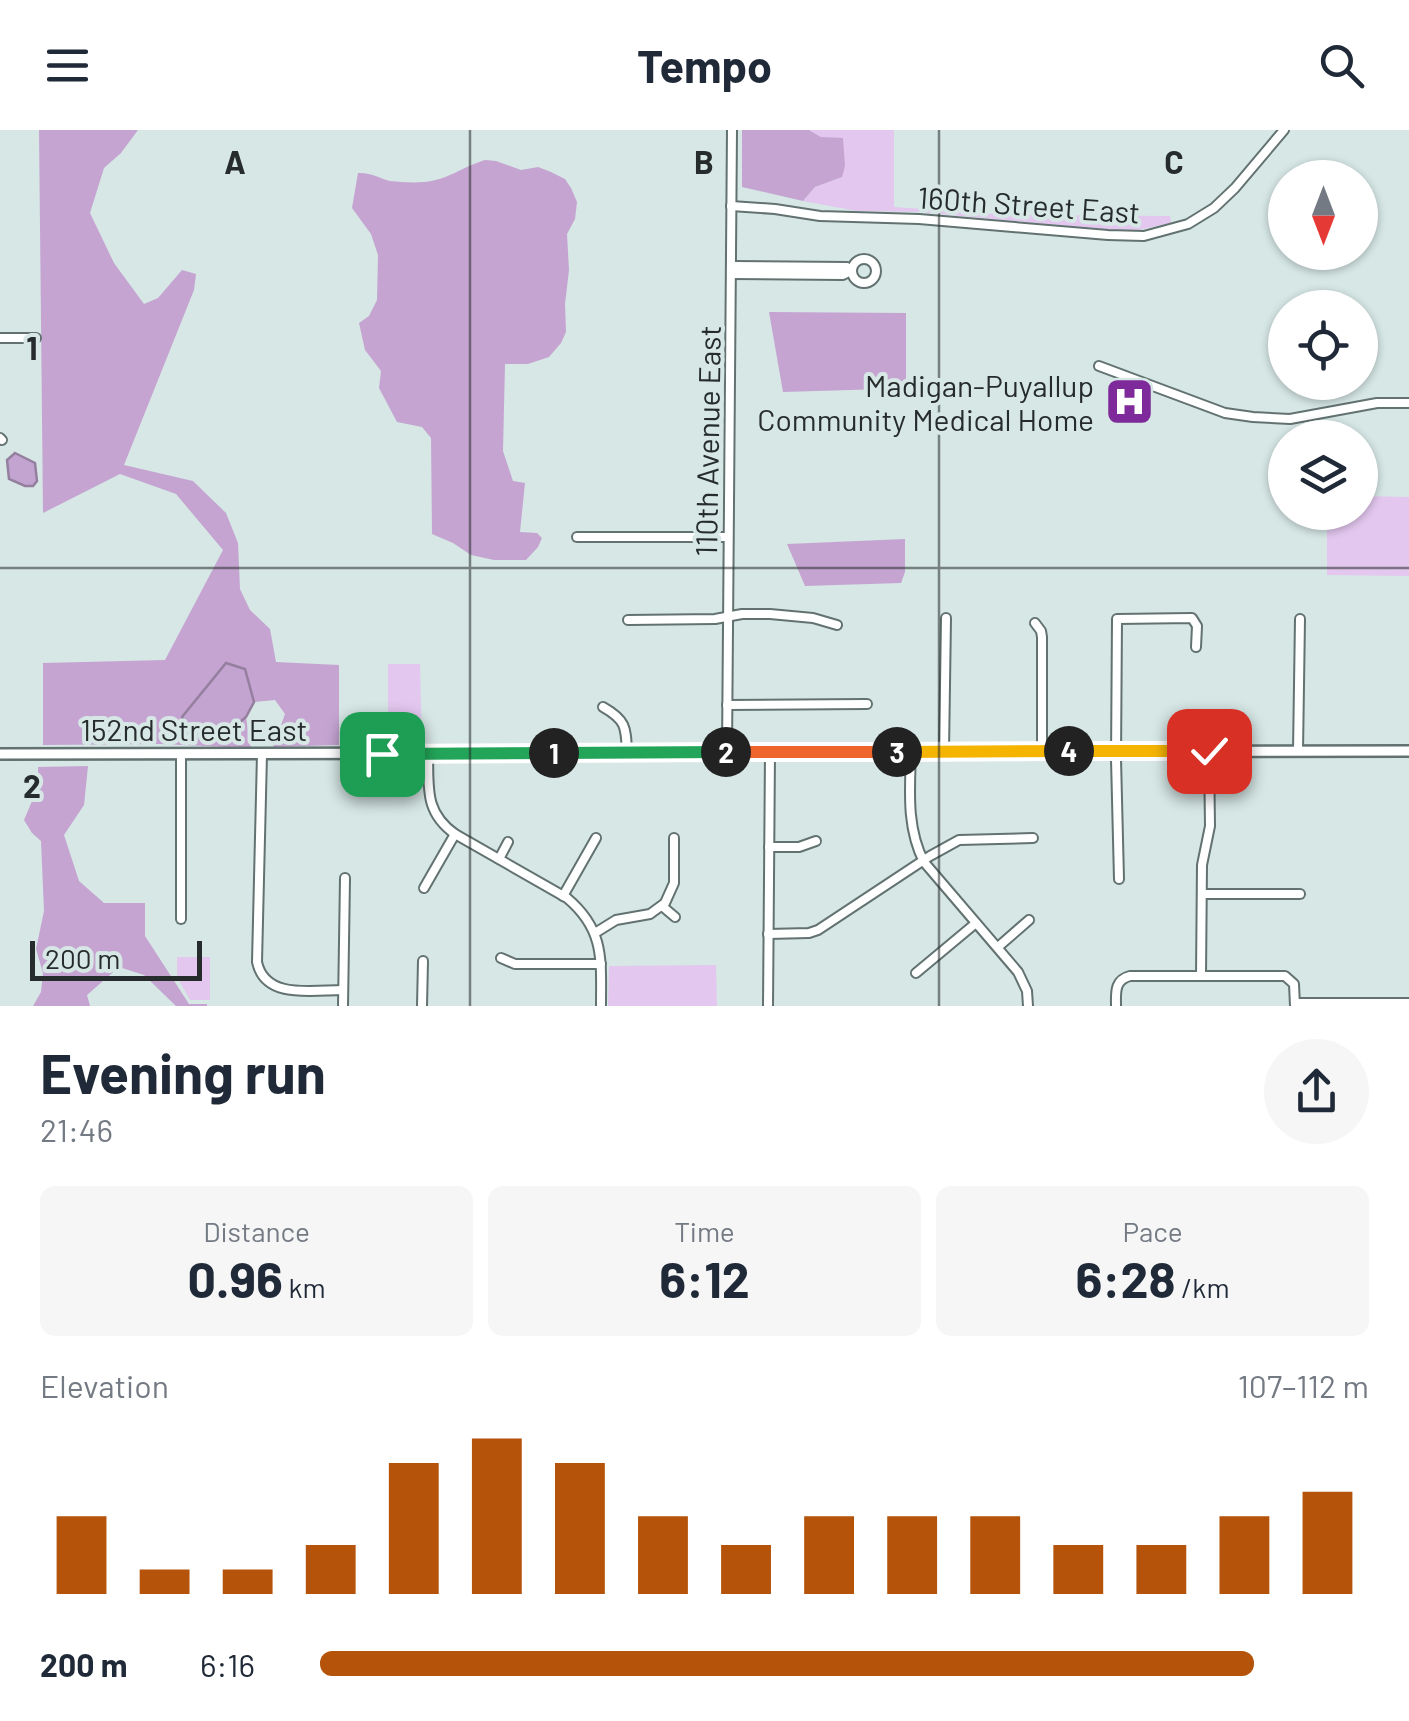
<!DOCTYPE html>
<html lang="en">
<head>
<meta charset="utf-8">
<style>
  :root { --surface:#fff; --page:#f6f6f7; --text:#1f2937; --muted:#747a83; --accent:#b45309 }
  body { margin:0; font-family:Barlow,sans-serif; background:var(--page); color:var(--text); height:100vh; display:flex; flex-direction:column; font-size:38px; white-space:nowrap }
  * { box-sizing:border-box; margin:0 }
  p { font-size:32px; color:var(--muted) }
  .icon { flex:none; width:55px; height:55px; fill:none; stroke:currentColor; stroke-width:2; stroke-linecap:round; stroke-linejoin:round }
  .map { position:relative; height:876px; overflow:hidden }
  .panel { display:flex; flex-direction:column; background:var(--surface); flex:1 }
  .panel>* { flex:none }
  .needle { width:65px; rotate:180deg }
  .fabs { position:absolute; left:1268px; top:30px; display:grid; gap:20px }
  .fabs a { display:grid; place-items:center; width:110px; height:110px; border-radius:50%; background:var(--surface); box-shadow:0 2px 8px #0004; font-size:50px }
  .scale { position:absolute; left:30px; bottom:25px; width:172px; box-sizing:border-box; padding-left:10px; border:5px solid #262c2b; border-top:0; font-size:28px; line-height:35px; white-space:nowrap; color:#262c2b; -webkit-text-stroke:8px #d6e7e5; paint-order:stroke }
  .pin { position:absolute; display:grid; place-items:center; width:85px; height:85px; color:#fff; margin:-42px; border-radius:20px; box-shadow:0 5px 15px #0006 }
  .km { position:absolute; width:50px; height:50px; margin:-25px; border-radius:50%; background:#222; color:#fff; font-size:28px; line-height:50px; text-align:center }
  .round { display:grid; place-items:center; flex:none; width:105px; height:105px; border-radius:52px; background:var(--page) }
  .summary { display:flex; align-items:center; justify-content:space-between; height:170px; padding:0 40px }
  h1 { font-size:55px; font-weight:700; line-height:75px }
  .stats { display:grid; grid-template-columns:repeat(3,1fr); gap:15px; height:170px; padding:10px 40px }
  .stats div { display:grid; align-content:center; border-radius:15px; background:var(--page); text-align:center }
  .stats b { font-size:50px; font-weight:700 }
  .stats small { font-size:28px; font-weight:400 }
  .stats p { font-size:28px }
  .chart { height:280px; padding:20px 40px }
  .chart p { display:flex; justify-content:space-between }
  .chart svg { width:100%; height:180px; margin-top:10px; stroke:var(--accent); stroke-width:6 }
  ul { padding:0 40px; list-style:none; font-size:32px }
  li { display:grid; grid-template-columns:160px 120px 1fr; align-items:center; height:75px }
  li i { height:25px; border-radius:12px; background:var(--accent) }
  header { display:flex; justify-content:space-between; align-items:center; height:130px; padding:0 40px; background:var(--surface); font-size:45px; font-weight:700 }
  .map>svg:first-child { display:block }
  .green { fill:#e3c7ef }
  .forest { fill:#c5a4d2 }
  .water { fill:#c3a3d0; stroke:#947f9e; stroke-width:2.5 }
  .lines { fill:none; stroke-linecap:round; stroke-linejoin:round }
  .minor-casing { stroke:#627270; stroke-width:12 }
  .major-casing { stroke:#627270; stroke-width:14 }
  .minor { stroke:#fff; stroke-width:8 }
  .major { stroke:#fff; stroke-width:9 }
  .split-1-casing { stroke:#fff; stroke-width:20 }
  .split-2-casing { stroke:#fff; stroke-width:20 }
  .split-3-casing { stroke:#fff; stroke-width:20 }
  .split-4-casing { stroke:#fff; stroke-width:20 }
  .split-5-casing { stroke:#fff; stroke-width:20 }
  .split-1 { stroke:#22a559; stroke-width:12 }
  .split-2 { stroke:#22a559; stroke-width:12 }
  .split-3 { stroke:#f0652b; stroke-width:12 }
  .split-4 { stroke:#f5b400; stroke-width:12 }
  .split-5 { stroke:#f5b400; stroke-width:12 }
  .grid { fill:none; stroke:#262c2b; stroke-width:2.5; stroke-opacity:0.55 }
  .labels { text-anchor:middle; dominant-baseline:central; stroke-width:8; stroke-linejoin:round; paint-order:stroke }
  .street-label { font-size:30px; fill:#262c2b; stroke:#d6e7e5 }
  .poi-label { font-size:30px; fill:#262c2b; stroke:#d6e7e5; text-anchor:end }
  .grid-label { font-size:32px; text-anchor:middle; font-weight:bold; fill:#262c2b; stroke:#d6e7e5; stroke-width:8; stroke-linejoin:round; paint-order:stroke }
</style>
</head>
<body>
<header><svg class="icon" aria-label="menu" viewBox="0 0 24 24"><path d="M4 6h16M4 12h16M4 18h16"/></svg>Tempo<svg class="icon" aria-label="search" viewBox="0 0 24 24"><circle cx="10" cy="10" r="6"/><path d="M15 15l6 6"/></svg></header>
<div class="map">
<svg width="1409" height="876" viewBox="0 0 1409 876">
  <rect width="100%" height="100%" fill="#d6e7e5"/>
  <g class="green">
    <path d="M809 0H894V77L1009 85 1170 86 1171 93 1133 101 1100 99 920 82 857 81 803 71 815 57 842 47 821 7Z"/>
    <path d="M1360 366 1409 367V446L1327 445V383L1360 382Z"/>
    <path d="M388 534H420L422 618H388Z"/>
    <path d="M177 827H210V870H190L177 847Z"/>
    <path d="M716 835 717 876H608L609 836Z"/>
  </g>
  <g class="forest">
    <path d="M39 0H138L121 23 104 38 90 83 114 133 144 174 158 168 182 140 196 144 194 160 124 335 193 351 226 383 238 413 240 459 250 480 270 499 276 532 339 535V615L273 617 285 584 275 570 254 572 245 540 193 572 182 587 188 604H226L246 587 251 618 160 614 43 615V533L165 530 223 420 176 364 120 344 43 383Z"/>
    <path d="M742 0H809L821 7 843 8 845 36 842 47 815 57 803 71 742 57Z"/>
    <path d="M485 30 496 31 521 40 538 37 551 42 565 49 571 58 577 72 575 89 567 104 569 140 565 174 566 202 561 213 549 227 528 234H505L503 321 513 351 525 353 520 402 537 403 542 408 538 417 526 430H494L471 425 453 413 432 404 431 308 422 297 397 292 379 258 381 241 365 220 359 193 369 186 377 170 378 125 371 104 352 78 358 43C370 42 379 48 390 51 400 52 413 53 423 52 446 51 464 36 485 30Z"/>
    <path d="M769 182 906 183V253L884 259 783 262Z"/>
    <path d="M905 409V442L901 453 805 456 787 414Z"/>
    <path d="M88 636 84 675 64 705 79 751 104 773H145V806L189 874H207V876H176L144 845 119 837 87 865 90 876H33L41 862 43 843 36 819 44 781 41 711 32 703 24 690 38 657V637Z"/>
  </g>
  <g class="water">
    <path d="M15 323 35 333 37 351 33 356H25L9 349 7 330Z"/>
    <path d="M226 533 245 539 254 572 246 587 226 604H188L182 587Z"/>
  </g>
  <g class="lines">
    <defs>
      <g id="minor">
        <path d="M731 76 775 79 820 86 919 89 1108 105 1144 106 1188 94 1214 78 1235 58 1284 0"/>
        <circle cx="864" cy="141" r="12"/>
        <path d="M731 144 843 145 851 141 847 137 731 136"/>
        <path d="M0 208H36"/>
        <path d="M1099 236 1225 283 1253 287 1290 289 1377 273H1409"/>
        <path d="M0 308 2 310"/>
        <path d="M577 407H728"/>
        <path d="M628 490 715 489 742 484H770L813 488 837 495"/>
        <path d="M1035 493 1041 501 1042 507V622"/>
        <path d="M727 575 867 574"/>
        <path d="M603 577C626 590 626 597 627 623"/>
        <path d="M944 621 946 488"/>
        <path d="M1298 621 1300 489"/>
        <path d="M727 622 732 0"/>
        <path d="M911 622C910 659 906 697 924 732L1018 842 1027 861 1028 876"/>
        <path d="M428 623C429 657 424 682 455 704L567 768C605 800 601 830 601 876"/>
        <path d="M262 624 257 832C265 870 313 860 343 860"/>
        <path d="M769 717H799L816 711"/>
        <path d="M499 729 508 712"/>
        <path d="M1119 749 1116 629 1117 489 1192 488 1197 496 1196 517"/>
        <path d="M424 758 455 704"/>
        <path d="M1202 764H1300"/>
        <path d="M563 766 596 708"/>
        <path d="M662 776 675 787"/>
        <path d="M181 789V625"/>
        <path d="M595 803 616 790 650 784 665 773 674 753V708"/>
        <path d="M768 804 809 803 818 800 930 726 959 710 1033 708"/>
        <path d="M998 817 1029 790"/>
        <path d="M501 828 515 834H601"/>
        <path d="M916 843 976 793"/>
        <path d="M1201 846 1202 735 1210 696 1209 621"/>
        <path d="M1295 873H1409"/>
        <path d="M343 876 345 748"/>
        <path d="M422 876 423 831"/>
        <path d="M768 876 770 622"/>
        <path d="M1116 876C1116 863 1114 850 1130 846H1285L1294 854 1295 876"/>
      </g>
      <path id="major" d="M0 624 1409 621"/>
    </defs>
    <use href="#minor" class="minor-casing"/>
    <use href="#major" class="major-casing"/>
    <use href="#minor" class="minor"/>
    <use href="#major" class="major"/>
  </g>
  <g class="lines">
    <defs>
      <path id="split-1" d="M382 624 554 623"/>
      <path id="split-2" d="M554 623 726 622"/>
      <path id="split-3" d="M726 622H897"/>
      <path id="split-4" d="M897 622 1069 621"/>
      <path id="split-5" d="M1069 621H1209"/>
    </defs>
    <use href="#split-1" class="split-1-casing"/>
    <use href="#split-2" class="split-2-casing"/>
    <use href="#split-3" class="split-3-casing"/>
    <use href="#split-4" class="split-4-casing"/>
    <use href="#split-5" class="split-5-casing"/>
    <use href="#split-1" class="split-1"/>
    <use href="#split-2" class="split-2"/>
    <use href="#split-3" class="split-3"/>
    <use href="#split-4" class="split-4"/>
    <use href="#split-5" class="split-5"/>
  </g>
  <path class="grid" d="M470 0V876M939 0V876M0 438H1409"/>
  <defs>
    <symbol id="hospital-square" viewBox="-11 -11 22 22"><rect x="-9" y="-9" width="18" height="18" rx="4" fill="#7e2a9a" stroke="#d6e7e5"/><path d="M-5-5h3v3.5h4V-5h3V5h-3V1.5h-4V5h-3Z" fill="#fff"/></symbol>
  </defs>
  <g fill-rule="evenodd">
    <use href="#hospital-square" x="1102" y="244" width="55" height="55"/>
  </g>
  <g class="labels">
    <g class="street-label">
      <text transform="translate(1029 74) rotate(4)">160th Street East</text>
      <text transform="translate(707 311) rotate(-89)">110th Avenue East</text>
      <text x="194" y="599">152nd Street East</text>
    </g>
    <g class="poi-label">
      <text x="1094" y="255">Madigan-Puyallup<tspan x="1094" dy="34">Community Medical Home</tspan></text>
    </g>
  </g>
  <g class="grid-label">
    <text x="235" y="44">A</text>
    <text x="704" y="44">B</text>
    <text x="1174" y="44">C</text>
    <text x="32" y="230">1</text>
    <text x="32" y="668">2</text>
  </g>
</svg>
<div class="fabs">
<a><svg class="needle" viewBox="-14 -14 28 28"><path d="M0-13l5 13h-10z" fill="#e53935"/><path d="M0 13l5-13h-10z" fill="#747a83"/></svg></a>
<a><svg class="icon" aria-label="locate" viewBox="0 0 24 24"><circle cx="12" cy="12" r="6"/><path d="M12 2v4M12 18v4M2 12h4M18 12h4"/></svg></a>
<a><svg class="icon" aria-label="layers" viewBox="0 0 24 24"><path d="M12 4l9 5-9 5-9-5zM3 14l9 5 9-5"/></svg></a>
</div>
<div class="scale">200 m</div>
<div class="pin" style="left:382px;top:624px;background:#1e9e55"><svg class="icon" aria-label="arrive" viewBox="0 0 24 24"><path d="M6 21V4h12l-3 4 3 4H6"/></svg></div>
<div class="pin" style="left:1209px;top:621px;background:#d93025"><svg class="icon" aria-label="check" viewBox="0 0 24 24"><path d="M5 12l5 5 9-10"/></svg></div>
<b class="km" style="left:554px;top:623px">1</b>
<b class="km" style="left:726px;top:622px">2</b>
<b class="km" style="left:897px;top:622px">3</b>
<b class="km" style="left:1069px;top:621px">4</b>
</div>
<section class="panel">
<div class="summary"><div><h1>Evening run</h1><p>21:46</p></div><a class="round"><svg class="icon" aria-label="share" viewBox="0 0 24 24"><path d="M12 15V3M7 8l5-5 5 5M5 13v7h14v-7"/></svg></a></div>
<div class="stats">
<div><p>Distance</p><b>0.96<small> km</small></b></div>
<div><p>Time</p><b>6:12</b></div>
<div><p>Pace</p><b>6:28<small> /km</small></b></div>
</div>
<div class="chart"><p><span>Elevation</span>107–112 m</p>
<svg viewBox="0 0 160 44" preserveAspectRatio="none"><path d="M5 44V25M15 44V38M25 44V38M35 44V32M45 44V12M55 44V6M65 44V12M75 44V25M85 44V32M95 44V25M105 44V25M115 44V25M125 44V32M135 44V32M145 44V25M155 44V19"/></svg>
</div>
<ul>
<li><b>200 m</b>6:16<i style="width:89%"></i></li>
</ul>
</section>
</body>
</html>
